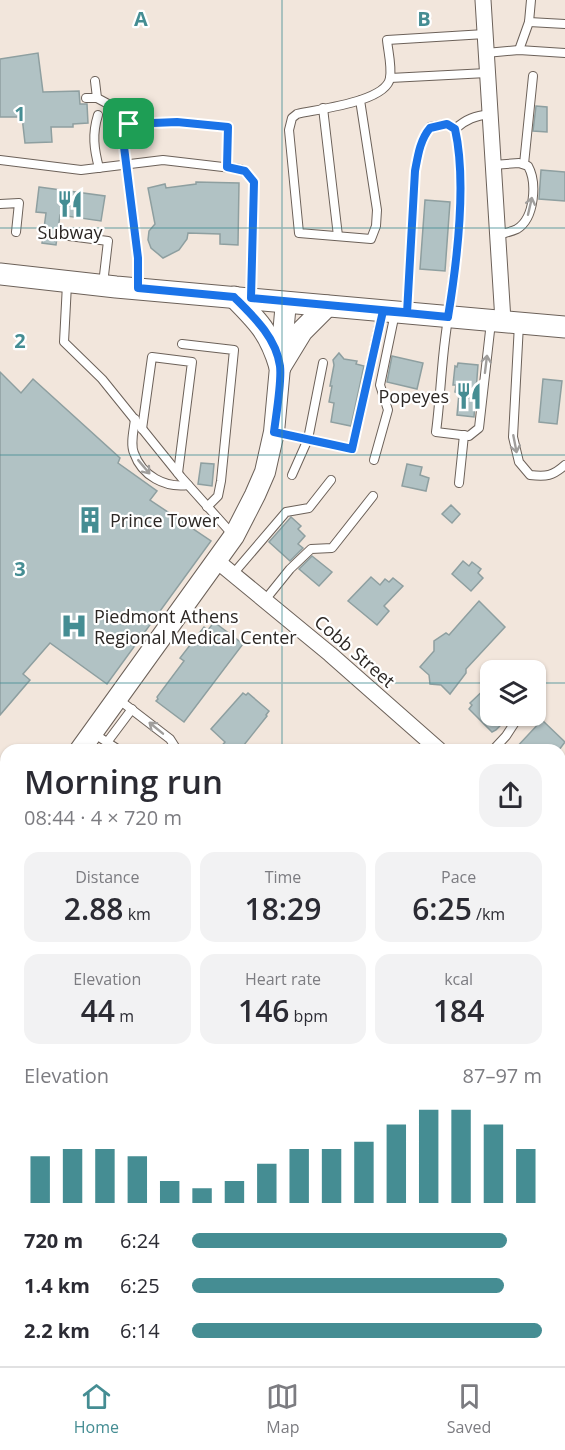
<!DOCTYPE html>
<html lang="en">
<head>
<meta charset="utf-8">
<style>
  :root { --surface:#fff; --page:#f2f2f3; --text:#2b2b33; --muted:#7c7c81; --line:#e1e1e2; --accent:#458d93 }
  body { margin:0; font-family:"Open Sans",sans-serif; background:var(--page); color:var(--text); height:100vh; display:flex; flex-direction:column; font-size:22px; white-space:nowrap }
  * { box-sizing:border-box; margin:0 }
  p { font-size:20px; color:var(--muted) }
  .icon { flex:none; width:33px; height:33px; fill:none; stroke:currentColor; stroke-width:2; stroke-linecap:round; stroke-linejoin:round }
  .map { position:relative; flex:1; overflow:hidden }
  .details { position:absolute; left:0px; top:744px; width:566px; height:622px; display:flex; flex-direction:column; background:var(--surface); border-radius:18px 18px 0 0; box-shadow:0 2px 4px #0004 }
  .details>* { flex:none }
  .controls { position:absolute; left:480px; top:660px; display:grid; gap:12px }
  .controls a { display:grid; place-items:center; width:66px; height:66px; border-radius:12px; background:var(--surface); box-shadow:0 2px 4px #0004; font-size:30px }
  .pin { position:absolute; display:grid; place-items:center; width:51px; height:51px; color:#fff; margin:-26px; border-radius:12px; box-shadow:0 3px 9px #0006 }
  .round { display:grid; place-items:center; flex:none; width:63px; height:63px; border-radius:18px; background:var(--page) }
  .summary { display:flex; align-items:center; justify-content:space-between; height:102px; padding:0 24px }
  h1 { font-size:33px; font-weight:600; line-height:45px }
  .figures { display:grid; grid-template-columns:repeat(3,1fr); gap:9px; height:102px; padding:6px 24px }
  .figures div { display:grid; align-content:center; border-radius:15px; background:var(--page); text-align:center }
  .figures b { font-size:30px; font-weight:600 }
  .figures small { font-size:16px; font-weight:400 }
  .figures p { font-size:16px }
  .chart { height:168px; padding:12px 24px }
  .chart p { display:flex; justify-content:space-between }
  .chart svg { width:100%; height:108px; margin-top:6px; stroke:var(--accent); stroke-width:6 }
  ul { padding:0 24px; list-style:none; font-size:20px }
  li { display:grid; grid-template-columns:96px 72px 1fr; align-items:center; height:45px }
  li i { height:15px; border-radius:8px; background:var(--accent) }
  .menu { display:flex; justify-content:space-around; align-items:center; height:84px; border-top:2px solid var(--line); background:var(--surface); font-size:16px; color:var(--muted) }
  .menu a { display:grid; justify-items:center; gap:3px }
  .menu .current { color:var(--accent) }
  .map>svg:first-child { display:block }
  .building { fill:#b1c2c4; stroke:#8e9fa0; stroke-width:1.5 }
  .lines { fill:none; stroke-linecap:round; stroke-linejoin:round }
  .service-casing { stroke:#6c6159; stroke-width:10 }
  .minor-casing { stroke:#6c6159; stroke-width:17 }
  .tertiary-casing { stroke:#6c6159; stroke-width:22 }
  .secondary-casing { stroke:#6c6159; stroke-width:23 }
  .service { stroke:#fff; stroke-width:8 }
  .minor { stroke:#fff; stroke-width:15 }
  .tertiary { stroke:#fff; stroke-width:20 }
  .secondary { stroke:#fff; stroke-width:21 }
  .oneway { stroke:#a09e9c }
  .route-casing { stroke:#fff; stroke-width:12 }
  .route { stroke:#1a73e8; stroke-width:8 }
  .grid { fill:none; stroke:#458d93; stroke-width:1.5; stroke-opacity:0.55 }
  .labels { text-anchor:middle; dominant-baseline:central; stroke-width:4.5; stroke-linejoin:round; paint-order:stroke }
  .poi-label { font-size:18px; fill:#2c2724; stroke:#fff; text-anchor:start }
  .street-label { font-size:18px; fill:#2c2724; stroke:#fff }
  .grid-label { font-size:20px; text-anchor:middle; font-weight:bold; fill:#458d93; stroke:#fff; stroke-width:4.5; stroke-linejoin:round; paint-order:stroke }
</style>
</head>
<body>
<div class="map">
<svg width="565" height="1366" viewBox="0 0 565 1366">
  <rect width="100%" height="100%" fill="#f2e6dc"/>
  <g class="building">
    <path d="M38 53 43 92 79 91 80 104H87L88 123 73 124V127H51L52 142 25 143 22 117H0V59Z"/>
    <path d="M536 106 547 107V132L533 131Z"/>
    <path d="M541 170 565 172V201L539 199Z"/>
    <path d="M196 182 239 183 238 245 220 244V234L188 233 187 239 179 250 163 258 151 248 148 240 149 231 155 224 148 188 165 184 166 188 196 184Z"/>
    <path d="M39 187 105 196 101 221 60 215 56 245 42 243 46 213 36 212Z"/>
    <path d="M425 200 450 202 445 271 420 269Z"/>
    <path d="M339 353 344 359 357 361 356 364 364 366 351 426 331 422 334 403 329 402 332 386H330L334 365 333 360Z"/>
    <path d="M392 356 423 363 417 389 387 382Z"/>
    <path d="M458 363 478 365 474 417 457 415 459 393 455 392 456 385H453L455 366 457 367Z"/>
    <path d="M0 372 21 393 33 379 120 458 118 463 157 491 150 500 211 541 107 684 50 643 23 674 30 680 0 715Z"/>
    <path d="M543 379 562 381 557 424 539 422Z"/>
    <path d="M201 463 214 464 212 486 198 484Z"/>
    <path d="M407 464 422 467 420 475 429 478 426 491 402 486Z"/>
    <path d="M451 505 460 514 452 523 442 514Z"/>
    <path d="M291 517 301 526 298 529 305 536 298 544 303 548 290 561 269 542Z"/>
    <path d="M312 556 332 572 319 586 299 569Z"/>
    <path d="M463 561 469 566 472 562 481 569 478 573 483 578 471 591 452 574Z"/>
    <path d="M371 577 380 585 385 579 389 582 393 578 403 586 384 606 389 611 377 625 348 601Z"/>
    <path d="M479 601 505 627 466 669V673L450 694 441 685 430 684 429 675 420 667 434 651V641L446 633 449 635Z"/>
    <path d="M214 622 243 644 184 722 156 701 158 699 157 697 184 661 180 658 204 627 208 630Z"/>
    <path d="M490 684V716H510L496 730 492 732 469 709 472 705 470 703Z"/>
    <path d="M243 693 246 695 248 693 269 711 266 715 267 716 240 750H218L225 742 211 729Z"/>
    <path d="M542 720 565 742 559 750H514Z"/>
  </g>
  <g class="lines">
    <defs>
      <g id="service">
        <path d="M529 22 565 24"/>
        <path d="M519 50 529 22 531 0"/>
        <path d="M486 53 519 50 565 53"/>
        <path d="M390 78 487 73"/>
        <path d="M95 81 97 98 110 105 129 124 123 139 138 258V287"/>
        <path d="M86 98H97"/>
        <path d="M360 100 377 210 376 226 371 239 299 233 289 130 292 118 297 114C318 109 386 102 390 78 392 66 388 51 387 40L485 34"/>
        <path d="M323 108 338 236"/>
        <path d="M98 115C92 134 94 149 99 168"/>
        <path d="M129 124 177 122 228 127 227 167"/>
        <path d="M455 129C466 119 475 116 490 114"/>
        <path d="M0 160 81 170 163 160 240 169 245 171 254 182 251 297"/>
        <path d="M524 164 533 76"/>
        <path d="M493 165 519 163 528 166C537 182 535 218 517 229 511 232 504 233 498 235"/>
        <path d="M0 204 19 203 16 232"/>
        <path d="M69 236 108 241 103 284"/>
        <path d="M67 284 64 342 102 379 181 477 233 535"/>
        <path d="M407 312 415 171C418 155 420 140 430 127L447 124 455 129C469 192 453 276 445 340 441 371 440 402 436 432L469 436 479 428 491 322"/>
        <path d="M519 324 513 437 519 462 530 475C546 477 553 476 565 465"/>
        <path d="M182 344 234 350 221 481 218 496 207 507"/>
        <path d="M135 419C134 429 130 444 134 453 142 476 165 488 188 485"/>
        <path d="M142 429 152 357 192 362 178 473"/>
        <path d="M274 432 352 449 382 312"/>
        <path d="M374 460 388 410 380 385 395 313"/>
        <path d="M292 475 308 439 323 363"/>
        <path d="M459 483 464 435"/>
        <path d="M233 574 286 512 309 508 331 480"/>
        <path d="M265 600 290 569 311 549 332 548 373 496"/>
        <path d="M118 699 170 739 177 750"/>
        <path d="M93 733 119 750"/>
        <path d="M108 741 132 709"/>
        <path d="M493 750 506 736 519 716"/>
      </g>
      <g id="minor">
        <path d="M483 0 503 321"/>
        <path d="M217 561 330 654 439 750"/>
        <path d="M560 854 565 859"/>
        <path d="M560 1241 565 1237"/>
        <path d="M195 1366 198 1360"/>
        <path d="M463 1366 466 1360"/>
      </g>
      <g id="tertiary">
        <path d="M80 750 234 536 255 495 265 472 274 432 286 302"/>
        <path d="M0 860 6 851"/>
      </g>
      <g id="secondary">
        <path d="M0 274 116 287 565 327"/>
        <path d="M234 297C258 321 270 333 280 367"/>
        <path d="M280 367 302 331 327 306"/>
      </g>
    </defs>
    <use href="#service" class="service-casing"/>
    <use href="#minor" class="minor-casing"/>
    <use href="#tertiary" class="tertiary-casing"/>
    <use href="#secondary" class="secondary-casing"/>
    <use href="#service" class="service"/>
    <use href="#minor" class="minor"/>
    <use href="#tertiary" class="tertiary"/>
    <use href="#secondary" class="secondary"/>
  </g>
  <defs><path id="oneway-shaft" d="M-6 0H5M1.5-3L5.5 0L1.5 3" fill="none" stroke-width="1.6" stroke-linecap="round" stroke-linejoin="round" transform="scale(1.5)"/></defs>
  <g class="oneway">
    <use href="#oneway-shaft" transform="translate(530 206) rotate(-77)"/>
    <use href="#oneway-shaft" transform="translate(486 364) rotate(-83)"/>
    <use href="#oneway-shaft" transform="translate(515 444) rotate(79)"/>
    <use href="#oneway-shaft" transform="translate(144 467) rotate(50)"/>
    <use href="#oneway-shaft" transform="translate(156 728) rotate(-141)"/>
  </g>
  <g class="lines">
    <defs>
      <path id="route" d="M129 124 123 139 138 258V288L234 297C253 316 276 337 280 366 282 382 276 415 274 432L352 449 383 311 407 313 415 171C418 155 420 140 430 128L447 124 455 129C467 182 457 262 448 317L407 313 403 312 251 298 254 182 245 171 227 167 228 127 177 122 129 124"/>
    </defs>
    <use href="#route" class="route-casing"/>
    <use href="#route" class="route"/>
  </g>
  <path class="grid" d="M282 0V750M0 228H565M0 455H565M0 683H490M536 683H565M0 911H6M560 911H565M0 1138H6M560 1138H565M282 1360V1366"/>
  <defs>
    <symbol id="restaurant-bare" viewBox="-9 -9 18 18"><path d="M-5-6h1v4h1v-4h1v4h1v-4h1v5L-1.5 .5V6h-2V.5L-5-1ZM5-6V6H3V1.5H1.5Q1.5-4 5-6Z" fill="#458d93" stroke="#fff" stroke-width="2.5" paint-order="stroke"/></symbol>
    <symbol id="building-bare" viewBox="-9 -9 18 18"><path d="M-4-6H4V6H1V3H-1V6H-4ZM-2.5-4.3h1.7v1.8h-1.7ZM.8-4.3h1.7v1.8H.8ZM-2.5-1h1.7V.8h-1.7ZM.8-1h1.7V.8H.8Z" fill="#458d93" stroke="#fff" stroke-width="2.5" paint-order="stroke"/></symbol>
    <symbol id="hospital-bare" viewBox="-9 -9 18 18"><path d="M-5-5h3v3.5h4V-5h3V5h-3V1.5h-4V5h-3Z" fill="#458d93" stroke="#fff" stroke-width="2.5" paint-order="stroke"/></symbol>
  </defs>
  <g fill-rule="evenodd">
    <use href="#restaurant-bare" x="51" y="185" width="38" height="38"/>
    <use href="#restaurant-bare" x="450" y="377" width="38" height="38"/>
    <use href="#building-bare" x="71" y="501" width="38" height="38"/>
    <use href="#hospital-bare" x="55" y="607" width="38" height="38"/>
  </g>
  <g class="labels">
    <g class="poi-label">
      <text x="70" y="232" text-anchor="middle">Subway</text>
      <text x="449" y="396" text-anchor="end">Popeyes</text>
      <text x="110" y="520">Prince Tower</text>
      <text x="94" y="616">Piedmont Athens<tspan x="94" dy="21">Regional Medical Center</tspan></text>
    </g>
    <g class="street-label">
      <text transform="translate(355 651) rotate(41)">Cobb Street</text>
    </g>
  </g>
  <g class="grid-label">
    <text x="141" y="26">A</text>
    <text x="424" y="26">B</text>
    <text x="20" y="121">1</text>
    <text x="20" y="348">2</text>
    <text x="20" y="576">3</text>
  </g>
</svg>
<div class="controls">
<a><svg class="icon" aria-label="layers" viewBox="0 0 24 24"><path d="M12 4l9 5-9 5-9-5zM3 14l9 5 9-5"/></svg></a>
</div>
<div class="pin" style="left:129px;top:124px;background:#1e9e55"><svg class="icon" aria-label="arrive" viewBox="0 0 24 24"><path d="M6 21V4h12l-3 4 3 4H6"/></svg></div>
<section class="details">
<div class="summary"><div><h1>Morning run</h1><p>08:44 · 4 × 720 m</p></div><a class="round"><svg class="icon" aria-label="share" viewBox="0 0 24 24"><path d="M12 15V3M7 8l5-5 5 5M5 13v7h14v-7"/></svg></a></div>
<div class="figures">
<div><p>Distance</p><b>2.88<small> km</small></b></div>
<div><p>Time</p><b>18:29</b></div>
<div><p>Pace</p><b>6:25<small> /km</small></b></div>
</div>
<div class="figures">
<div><p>Elevation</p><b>44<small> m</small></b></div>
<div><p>Heart rate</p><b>146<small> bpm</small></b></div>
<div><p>kcal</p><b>184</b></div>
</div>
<div class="chart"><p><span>Elevation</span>87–97 m</p>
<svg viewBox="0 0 160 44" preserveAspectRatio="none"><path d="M5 44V25M15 44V22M25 44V22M35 44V25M45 44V35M55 44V38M65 44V35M75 44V28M85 44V22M95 44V22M105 44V19M115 44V12M125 44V6M135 44V6M145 44V12M155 44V22"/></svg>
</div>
<ul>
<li><b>720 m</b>6:24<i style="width:90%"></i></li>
<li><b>1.4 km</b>6:25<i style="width:89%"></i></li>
<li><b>2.2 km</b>6:14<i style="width:100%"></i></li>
</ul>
</section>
</div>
<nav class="menu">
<a class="current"><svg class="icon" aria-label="home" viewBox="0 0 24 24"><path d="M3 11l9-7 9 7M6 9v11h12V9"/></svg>Home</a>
<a><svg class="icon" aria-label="map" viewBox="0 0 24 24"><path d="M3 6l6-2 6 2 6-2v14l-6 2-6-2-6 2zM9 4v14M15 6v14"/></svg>Map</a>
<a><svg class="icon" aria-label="saved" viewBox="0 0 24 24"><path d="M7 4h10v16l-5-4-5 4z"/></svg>Saved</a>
</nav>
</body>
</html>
